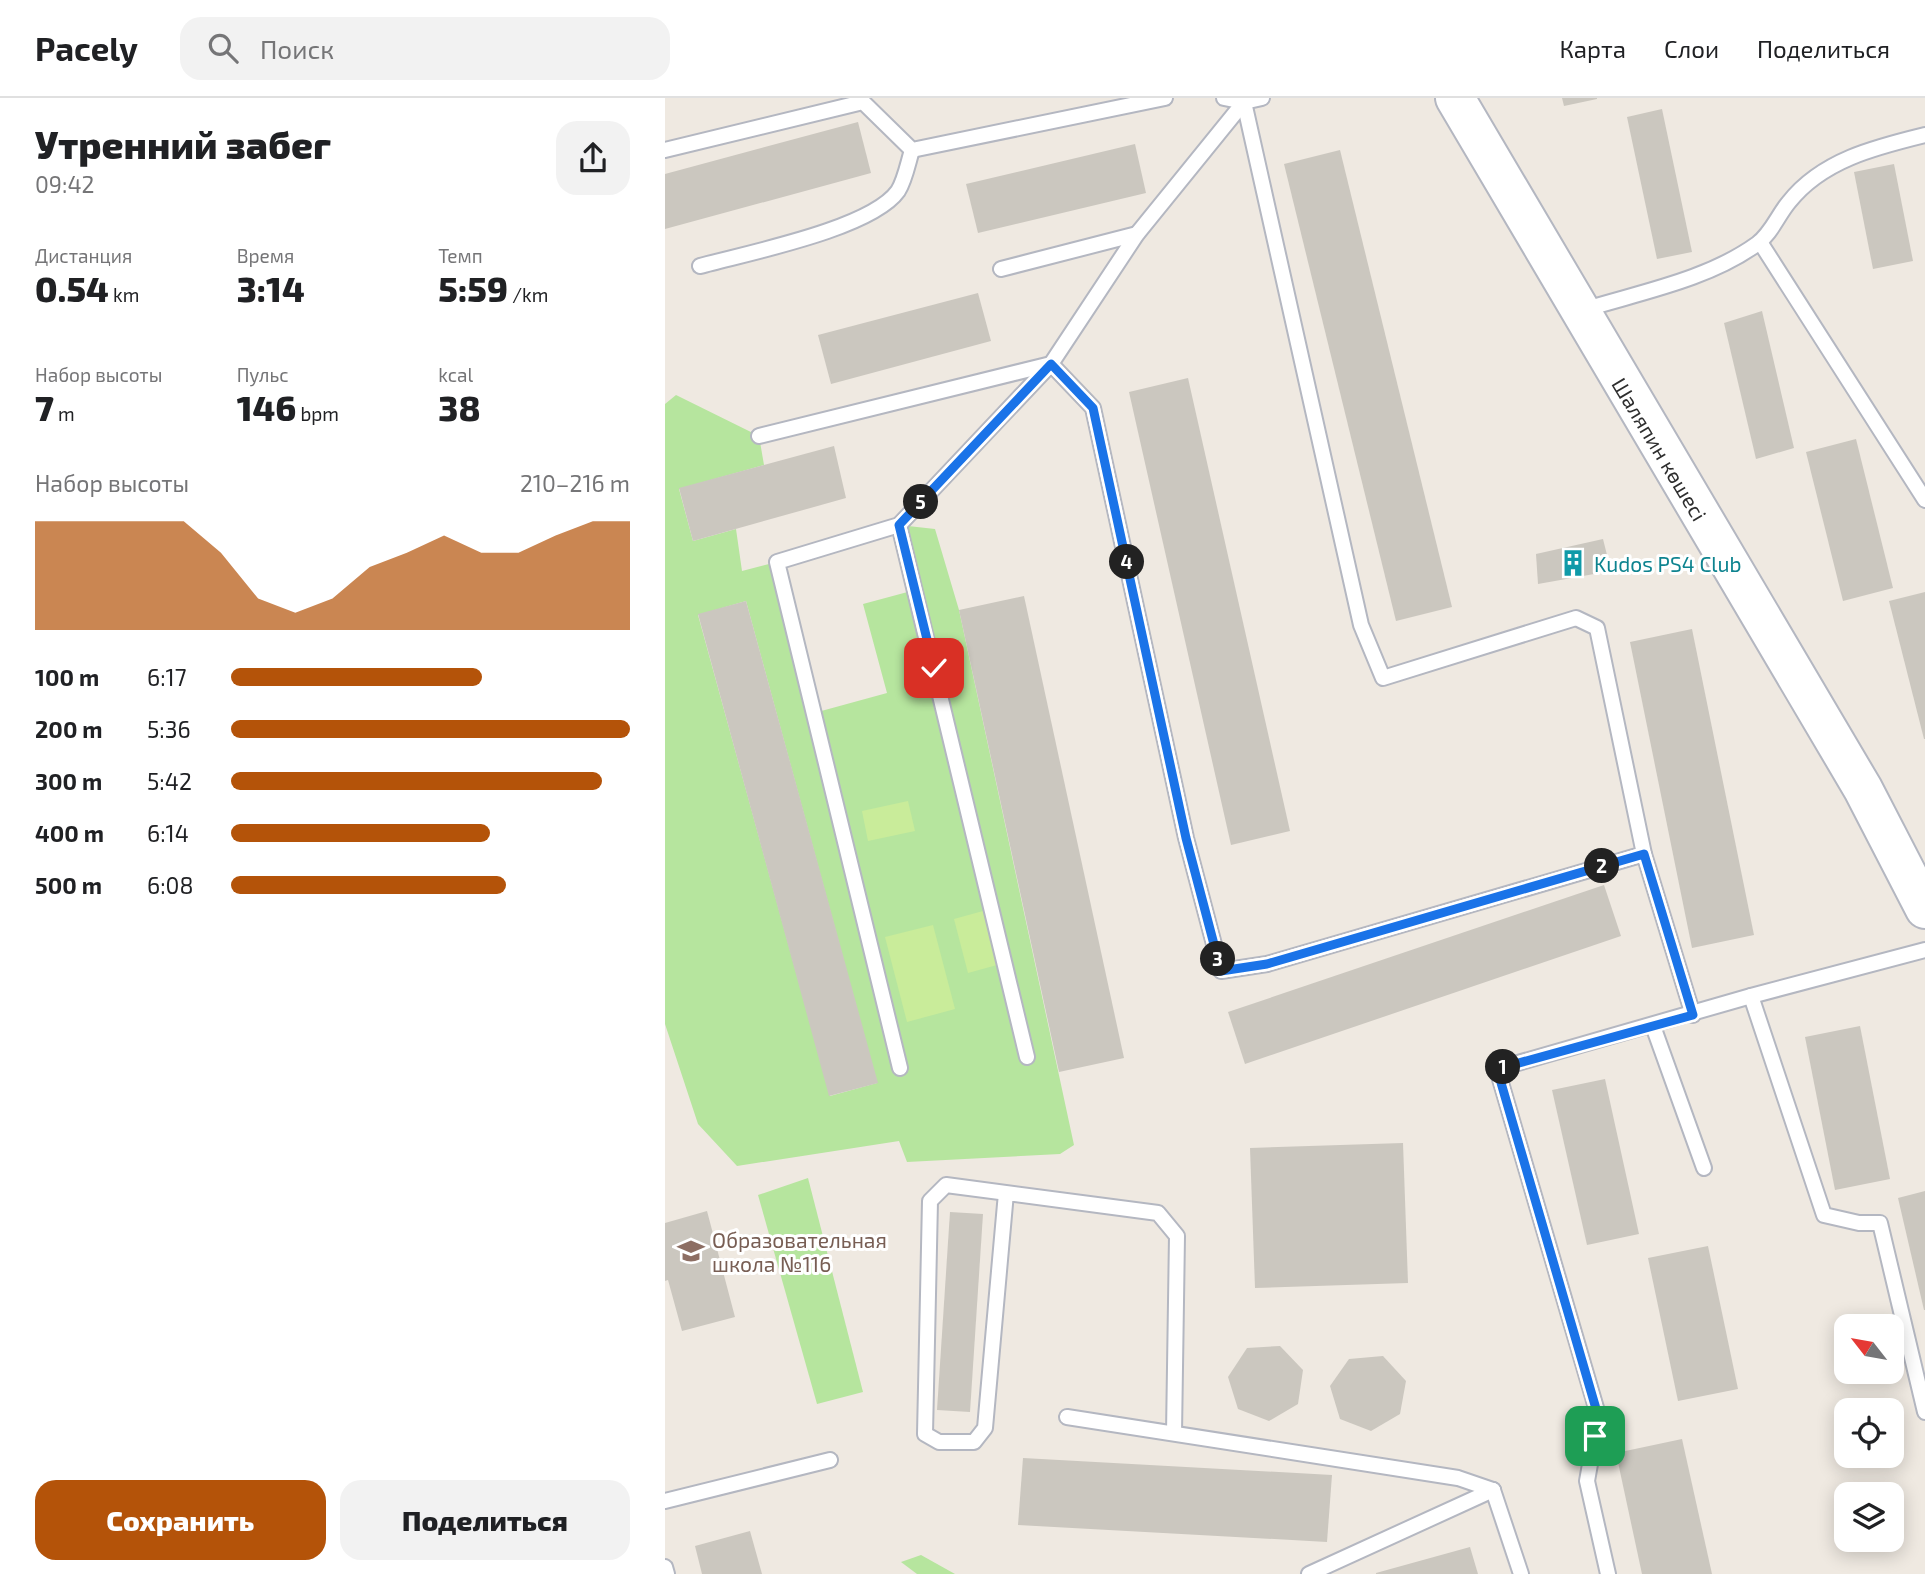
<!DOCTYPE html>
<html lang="ru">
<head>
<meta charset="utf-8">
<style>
  :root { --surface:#fff; --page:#f2f2f2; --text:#202124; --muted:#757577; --line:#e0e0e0; --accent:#b45309 }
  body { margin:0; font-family:"Exo 2",sans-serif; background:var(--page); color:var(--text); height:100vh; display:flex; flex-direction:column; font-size:26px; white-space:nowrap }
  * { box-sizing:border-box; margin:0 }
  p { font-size:23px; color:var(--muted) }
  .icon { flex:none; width:38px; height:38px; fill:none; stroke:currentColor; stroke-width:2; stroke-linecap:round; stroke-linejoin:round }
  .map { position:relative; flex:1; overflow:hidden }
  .side { display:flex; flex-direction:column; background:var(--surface); width:665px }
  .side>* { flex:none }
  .needle { width:46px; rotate:301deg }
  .buttons { position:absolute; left:1169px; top:1216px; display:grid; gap:14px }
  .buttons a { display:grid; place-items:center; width:70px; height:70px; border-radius:14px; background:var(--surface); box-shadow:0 4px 18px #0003; font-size:35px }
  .pin { position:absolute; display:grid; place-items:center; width:60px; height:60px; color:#fff; margin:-30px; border-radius:14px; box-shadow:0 4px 10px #0006 }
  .km { position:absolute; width:35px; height:35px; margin:-18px; border-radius:50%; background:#222; color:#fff; font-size:19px; line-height:35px; text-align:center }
  .round { display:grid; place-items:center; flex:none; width:74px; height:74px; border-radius:21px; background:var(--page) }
  .summary { display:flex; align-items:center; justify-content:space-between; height:119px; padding:0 35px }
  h1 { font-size:38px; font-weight:800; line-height:52px }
  .metrics { display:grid; grid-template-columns:repeat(3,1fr); gap:10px; height:119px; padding:7px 35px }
  .metrics div { display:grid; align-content:center }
  .metrics b { font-size:35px; font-weight:800 }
  .metrics small { font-size:19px; font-weight:400 }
  .metrics p { font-size:19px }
  .chart { height:196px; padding:14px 35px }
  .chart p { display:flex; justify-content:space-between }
  .chart svg { width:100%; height:126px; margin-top:7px; fill:var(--accent); opacity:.7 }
  .cta { display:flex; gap:14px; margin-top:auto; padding:14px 35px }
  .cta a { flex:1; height:80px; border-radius:21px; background:var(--accent); color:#fff; font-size:28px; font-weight:800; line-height:80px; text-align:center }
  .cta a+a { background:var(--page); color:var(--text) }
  ul { padding:0 35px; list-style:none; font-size:23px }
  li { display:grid; grid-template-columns:112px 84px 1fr; align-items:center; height:52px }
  li i { height:18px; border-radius:9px; background:var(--accent) }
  header { display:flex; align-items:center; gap:42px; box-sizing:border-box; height:98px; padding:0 35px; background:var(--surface); border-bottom:2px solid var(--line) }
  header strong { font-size:33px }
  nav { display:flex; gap:38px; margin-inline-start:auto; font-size:24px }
  .search { width:490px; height:63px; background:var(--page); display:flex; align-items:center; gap:18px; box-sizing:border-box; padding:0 24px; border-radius:21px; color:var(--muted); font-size:26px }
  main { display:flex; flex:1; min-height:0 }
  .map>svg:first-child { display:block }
  .green { fill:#b6e59e; fill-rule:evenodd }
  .pitch { fill:#c9ec9a }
  .building { fill:#cbc7bf }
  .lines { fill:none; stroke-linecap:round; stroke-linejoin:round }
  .lane-casing { stroke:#b4b7c1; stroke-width:18 }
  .secondary-casing { stroke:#b4b7c1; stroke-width:42 }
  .lane { stroke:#fff; stroke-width:14 }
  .secondary { stroke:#fff; stroke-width:38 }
  .route-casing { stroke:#fff; stroke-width:14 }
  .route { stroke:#1a73e8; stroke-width:9 }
  .labels { text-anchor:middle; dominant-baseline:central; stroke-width:6; stroke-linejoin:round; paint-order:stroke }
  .street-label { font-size:21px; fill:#2e2e2e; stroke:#fff }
  .culture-label { font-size:21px; fill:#0d838f; stroke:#fff; text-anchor:start }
  .education-label { font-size:21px; fill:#785e54; stroke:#fff; text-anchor:start }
</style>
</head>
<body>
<header>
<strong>Pacely</strong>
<div class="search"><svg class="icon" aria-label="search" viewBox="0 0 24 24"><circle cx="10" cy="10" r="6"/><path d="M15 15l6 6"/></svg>Поиск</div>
<nav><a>Карта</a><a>Слои</a><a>Поделиться</a></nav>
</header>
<main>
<section class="side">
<div class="summary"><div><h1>Утренний забег</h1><p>09:42</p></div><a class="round"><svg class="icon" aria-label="share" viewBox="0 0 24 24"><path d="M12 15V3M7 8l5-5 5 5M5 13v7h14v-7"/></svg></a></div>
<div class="metrics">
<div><p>Дистанция</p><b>0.54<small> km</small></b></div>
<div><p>Время</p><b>3:14</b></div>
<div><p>Темп</p><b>5:59<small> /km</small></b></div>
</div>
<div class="metrics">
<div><p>Набор высоты</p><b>7<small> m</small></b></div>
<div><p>Пульс</p><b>146<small> bpm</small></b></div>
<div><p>kcal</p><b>38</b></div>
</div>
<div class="chart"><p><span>Набор высоты</span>210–216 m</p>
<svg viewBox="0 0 160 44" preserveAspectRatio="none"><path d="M0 44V6L10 6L20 6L30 6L40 6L50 17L60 33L70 38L80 33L90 22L100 17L110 11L120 17L130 17L140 11L150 6L160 6V44z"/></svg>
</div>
<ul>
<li><b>100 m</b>6:17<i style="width:63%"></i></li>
<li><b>200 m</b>5:36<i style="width:100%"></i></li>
<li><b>300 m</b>5:42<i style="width:93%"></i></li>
<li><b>400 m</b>6:14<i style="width:65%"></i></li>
<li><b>500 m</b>6:08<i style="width:69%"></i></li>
</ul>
<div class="cta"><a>Сохранить</a><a>Поделиться</a></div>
</section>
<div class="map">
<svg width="1260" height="1476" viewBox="0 0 1260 1476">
  <rect width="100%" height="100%" fill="#efe9e1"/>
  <g class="green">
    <path d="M11 297 94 338 99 367 14 391 28 443 71 431 77 473 112 464 149 615 222 595 198 506 250 492 234 427 270 431 294 512 409 1047 395 1056 242 1064 234 1043 72 1068 33 1026 0 926V306ZM81 503 212 985 165 998 33 517Z"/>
    <path d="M143 1080 198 1294 152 1306 93 1097Z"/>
    <path d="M256 1457 290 1476H252L236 1464Z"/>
  </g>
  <g class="pitch">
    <path d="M243 703 250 733 203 743 197 713Z"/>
    <path d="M318 813 332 867 303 875 289 821Z"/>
    <path d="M268 827 290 911 242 924 220 839Z"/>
  </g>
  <g class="building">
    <path d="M897 0H932V1L899 8Z"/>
    <path d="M997 11 1027 154 992 161 962 19Z"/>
    <path d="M193 24 206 75 0 131V76Z"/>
    <path d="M470 46 481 95 313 135 301 86Z"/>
    <path d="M675 52 787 509 731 523 619 66Z"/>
    <path d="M1229 66 1248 163 1208 171 1189 74Z"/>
    <path d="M313 195 326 243 166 286 153 237Z"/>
    <path d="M1097 213 1129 350 1091 361 1059 225Z"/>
    <path d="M523 280 625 733 566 747 464 294Z"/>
    <path d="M1191 341 1228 490 1178 503 1141 354Z"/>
    <path d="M169 348 181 400 28 443 14 390Z"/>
    <path d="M938 441 946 473 873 486 871 456Z"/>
    <path d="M1260 494V641H1259L1224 503Z"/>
    <path d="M359 498 459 960 394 974 294 512Z"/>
    <path d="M81 503 213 985 164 998 33 516Z"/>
    <path d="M1027 531 1089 837 1027 850 965 544Z"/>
    <path d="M939 787 956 838 580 966 563 914Z"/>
    <path d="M1195 928 1225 1081 1170 1092 1140 939Z"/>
    <path d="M940 981 974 1136 922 1147 887 992Z"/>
    <path d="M738 1045 743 1185 590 1190 585 1050Z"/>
    <path d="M1260 1093V1212H1259L1233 1100Z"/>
    <path d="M42 1113 70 1219 17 1233 3 1182 0 1183V1125Z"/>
    <path d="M285 1114 318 1116 305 1314 272 1312Z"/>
    <path d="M1043 1148 1073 1291 1013 1303 983 1160Z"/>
    <path d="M615 1248 638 1272 633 1306 604 1323 573 1311 563 1279 582 1250Z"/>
    <path d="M718 1258 741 1283 735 1316 706 1333 675 1321 665 1288 684 1261Z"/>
    <path d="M1017 1341 1047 1476H977L951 1355Z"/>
    <path d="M358 1360 667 1377 662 1444 353 1427Z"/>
    <path d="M85 1433 97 1476H37L30 1448Z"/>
    <path d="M805 1449 813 1476H711V1475Z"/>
  </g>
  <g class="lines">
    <defs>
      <g id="lane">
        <path d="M0 52 198 4 247 52 500 0"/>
        <path d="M1095 144 1260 402"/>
        <path d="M35 168C82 155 206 131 233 93 240 82 243 65 247 52"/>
        <path d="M336 171 472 136"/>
        <path d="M918 212C976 194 1042 182 1092 146 1106 136 1113 117 1124 104 1157 62 1211 49 1260 37"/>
        <path d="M94 338 386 266 428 310 521 740 556 873 602 866 979 756 932 530 911 520 718 580 696 527 579 4 559 0"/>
        <path d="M234 427 362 959"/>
        <path d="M979 756 1028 917"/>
        <path d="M1086 898 1159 1117 1194 1125H1215L1260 1314"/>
        <path d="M988 928 1039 1070"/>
        <path d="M235 970 112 464 234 427 386 266 472 136 579 4 597 0"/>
        <path d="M341 1095 320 1330 309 1344H274L260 1336 265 1103 281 1087 493 1115 512 1138 509 1335"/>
        <path d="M402 1319 793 1380 828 1392"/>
        <path d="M828 1392 856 1476"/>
        <path d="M0 1403 165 1362"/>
        <path d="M0 1469 2 1476"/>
        <path d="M644 1476 828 1392"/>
        <path d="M943 1476 922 1383 930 1338 941 1344 832 971 1086 898 1260 852"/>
      </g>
      <path id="secondary" d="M790 0 1198 691 1260 811"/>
    </defs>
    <use href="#lane" class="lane-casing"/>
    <use href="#secondary" class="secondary-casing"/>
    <use href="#lane" class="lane"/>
    <use href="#secondary" class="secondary"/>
  </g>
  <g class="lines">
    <defs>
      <path id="route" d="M269 570 234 427 386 266 428 310 521 740 556 873 602 866 979 756 1028 917 832 971 941 1345 930 1338"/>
    </defs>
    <use href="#route" class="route-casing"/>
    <use href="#route" class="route"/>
  </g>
  <defs>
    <symbol id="building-bare" viewBox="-9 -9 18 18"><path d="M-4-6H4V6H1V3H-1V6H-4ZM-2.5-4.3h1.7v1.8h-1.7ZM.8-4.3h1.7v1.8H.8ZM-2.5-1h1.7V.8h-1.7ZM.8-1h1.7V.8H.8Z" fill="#0f9aa8" stroke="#fff" stroke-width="2.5" paint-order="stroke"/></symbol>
    <symbol id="school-bare" viewBox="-9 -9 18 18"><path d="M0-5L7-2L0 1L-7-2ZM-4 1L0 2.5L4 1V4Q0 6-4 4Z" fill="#8d6e63" stroke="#fff" stroke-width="2.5" paint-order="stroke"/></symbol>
  </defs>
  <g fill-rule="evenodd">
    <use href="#building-bare" x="889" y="446" width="38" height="38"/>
    <use href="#school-bare" x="7" y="1134" width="38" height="38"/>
  </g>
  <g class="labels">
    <g class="street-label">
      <text transform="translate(995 351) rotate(59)">Шаляпин көшесі</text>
    </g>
    <g class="culture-label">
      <text x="929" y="465">Kudos PS4 Club</text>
    </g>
    <g class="education-label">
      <text x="47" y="1141">Образовательная<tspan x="47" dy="24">школа №116</tspan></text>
    </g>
  </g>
</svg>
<div class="buttons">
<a><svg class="needle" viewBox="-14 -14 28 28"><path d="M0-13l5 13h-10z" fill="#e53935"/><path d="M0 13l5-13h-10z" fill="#757577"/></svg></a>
<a><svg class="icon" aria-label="locate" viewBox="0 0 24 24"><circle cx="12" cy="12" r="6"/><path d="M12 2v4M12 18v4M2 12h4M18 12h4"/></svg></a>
<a><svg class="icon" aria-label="layers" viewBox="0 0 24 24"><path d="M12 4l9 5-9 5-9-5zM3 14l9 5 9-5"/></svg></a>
</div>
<div class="pin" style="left:930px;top:1338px;background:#1e9e55"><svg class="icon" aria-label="arrive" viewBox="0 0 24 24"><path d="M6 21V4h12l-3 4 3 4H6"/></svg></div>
<div class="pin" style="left:269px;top:570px;background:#d93025"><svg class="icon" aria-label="check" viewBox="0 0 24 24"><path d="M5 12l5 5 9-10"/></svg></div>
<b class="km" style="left:838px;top:969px">1</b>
<b class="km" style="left:937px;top:768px">2</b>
<b class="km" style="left:553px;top:861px">3</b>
<b class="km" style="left:462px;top:464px">4</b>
<b class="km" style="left:256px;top:404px">5</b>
</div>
</main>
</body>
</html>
